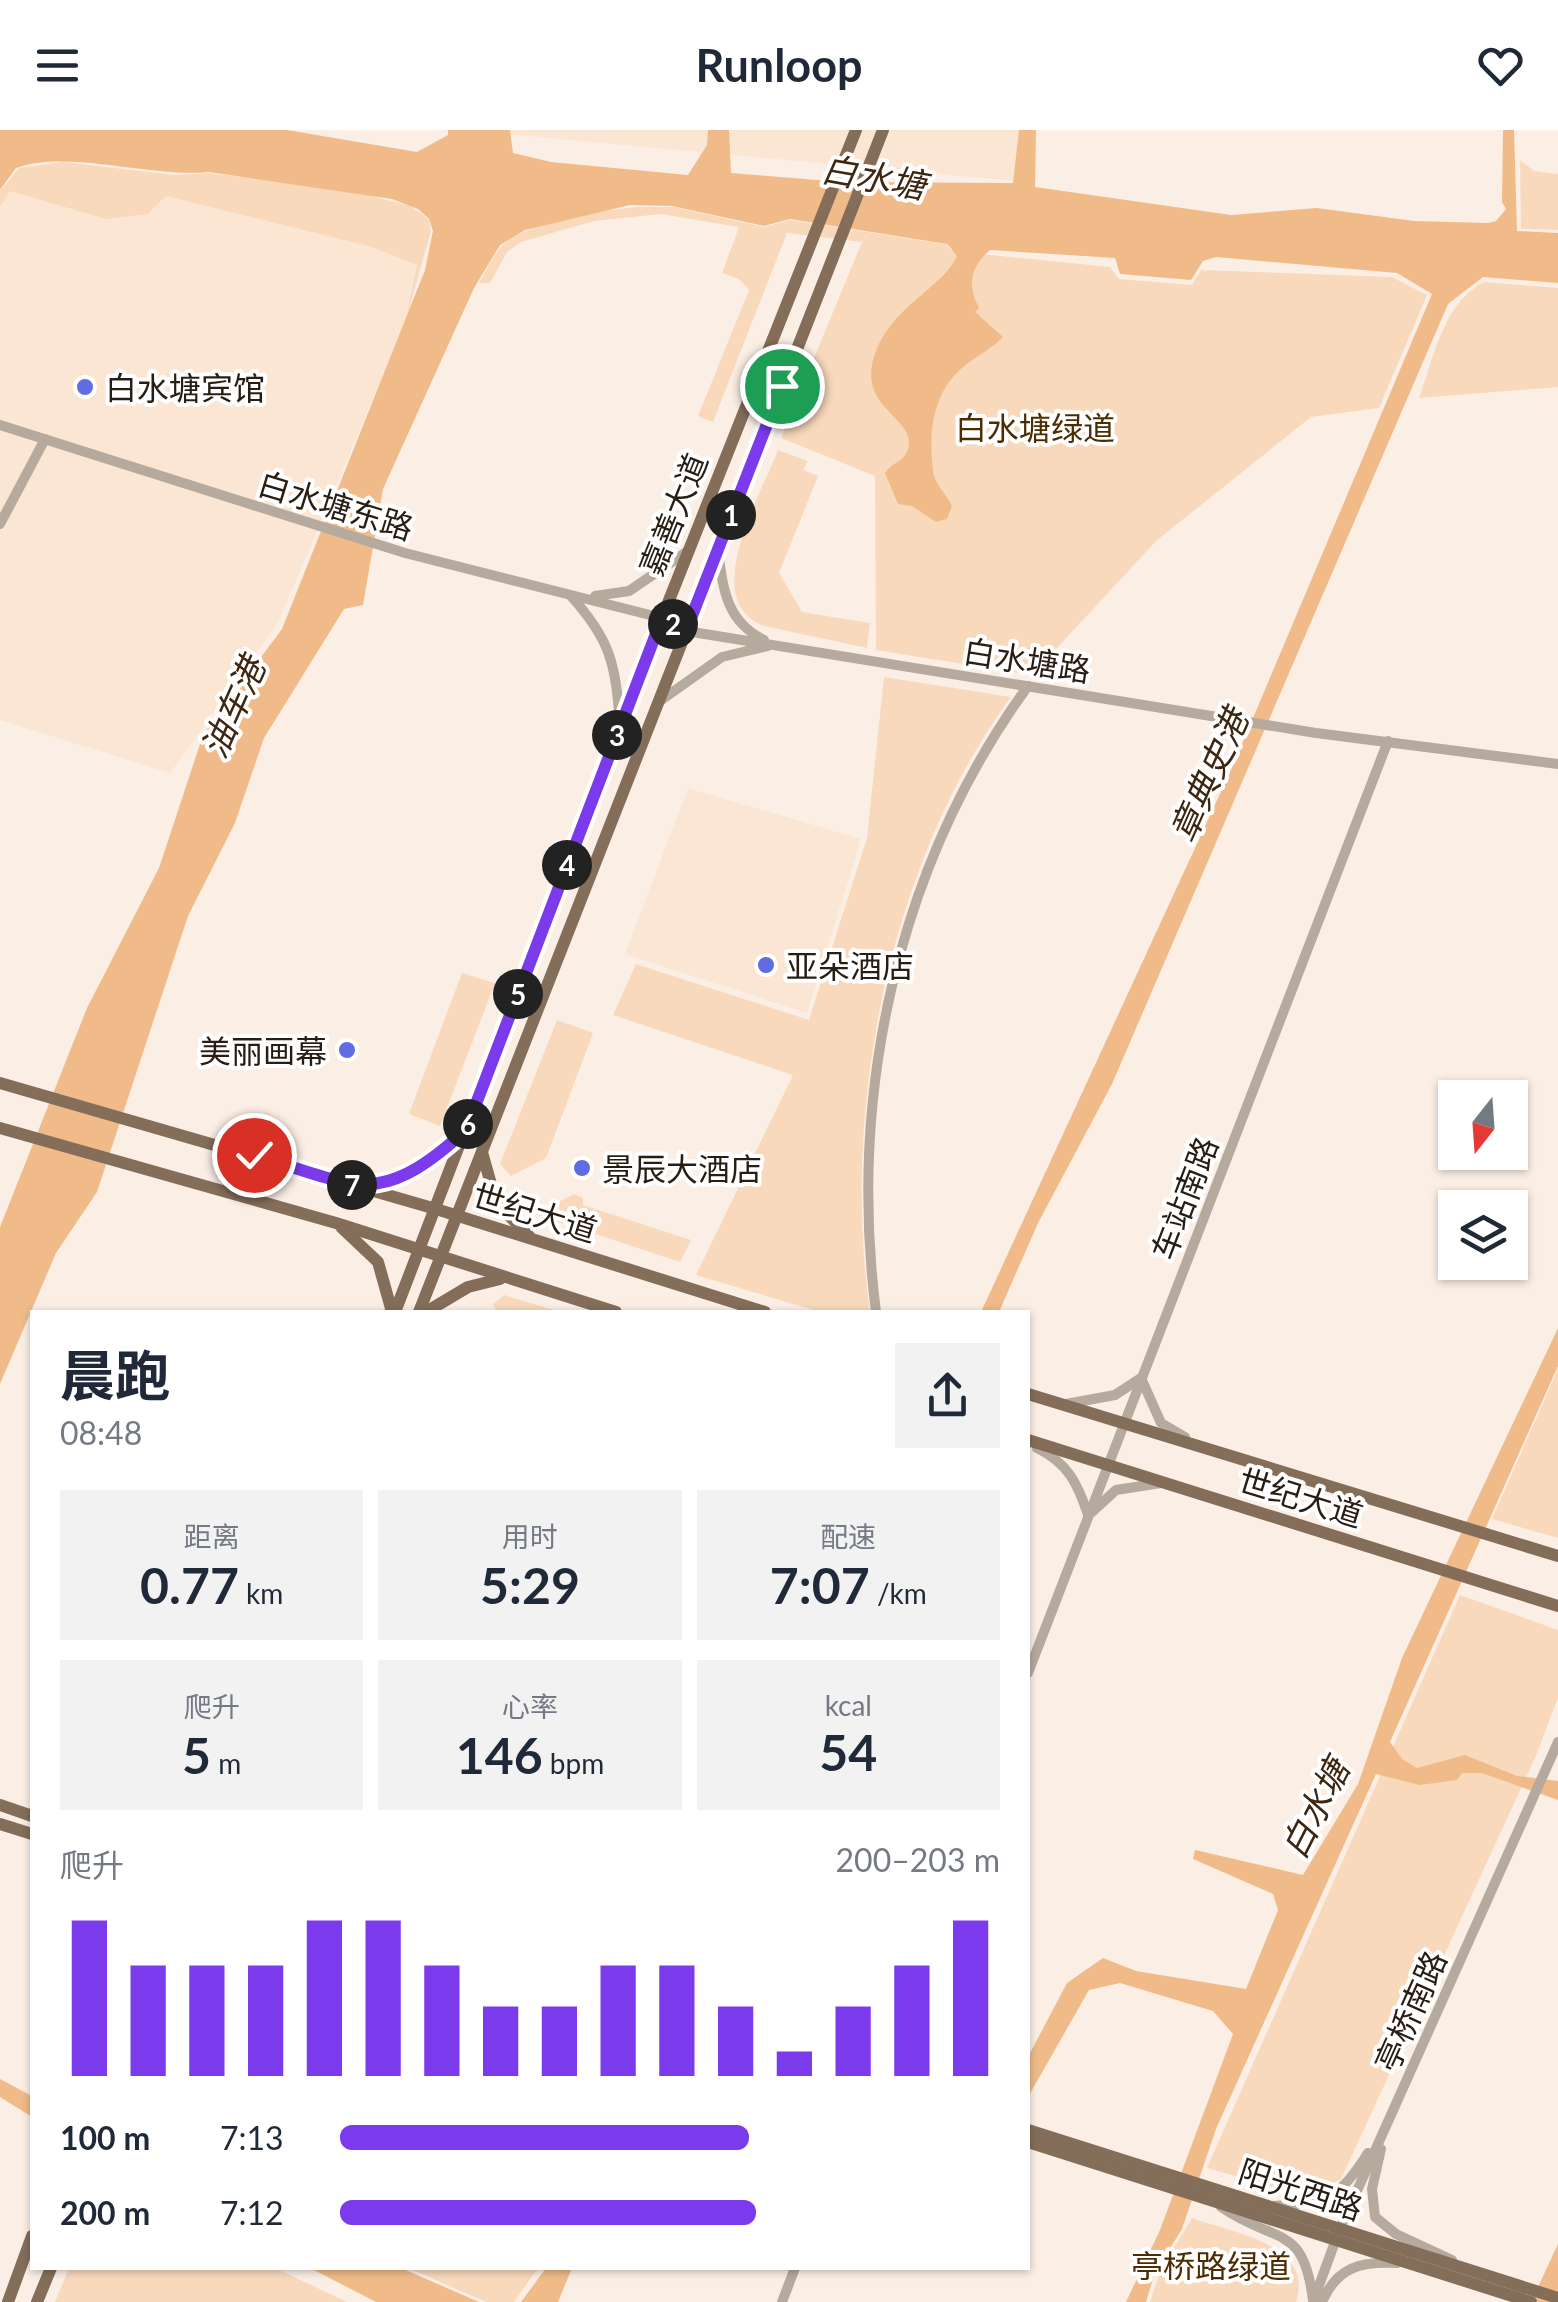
<!DOCTYPE html>
<html lang="zh">
<head>
<meta charset="utf-8">
<style>
  :root { --surface:#fff; --page:#f2f2f3; --text:#1f2937; --muted:#747a83; --accent:#7c3aed }
  body { margin:0; font-family:Lato,"Noto Sans SC",sans-serif; background:var(--page); color:var(--text); height:100vh; display:flex; flex-direction:column; font-size:38px; white-space:nowrap }
  * { box-sizing:border-box; margin:0 }
  p { font-size:32px; color:var(--muted) }
  .icon { flex:none; width:55px; height:55px; fill:none; stroke:currentColor; stroke-width:2; stroke-linecap:round; stroke-linejoin:round }
  .map { position:relative; flex:1; overflow:hidden }
  .sheet { position:absolute; left:30px; top:1180px; width:1000px; height:960px; display:flex; flex-direction:column; background:var(--surface); border-radius:0px; box-shadow:0 2px 8px #0004 }
  .sheet>* { flex:none }
  .needle { width:65px; rotate:197deg }
  .tools { position:absolute; left:1438px; top:950px; display:grid; gap:20px }
  .tools a { display:grid; place-items:center; width:90px; height:90px; border-radius:0px; background:var(--surface); box-shadow:0 2px 8px #0004; font-size:50px }
  .pin { position:absolute; display:grid; place-items:center; width:85px; height:85px; color:#fff; margin:-42px; border:5px solid #fff; border-radius:50%; box-shadow:0 2px 10px #0007 }
  .km { position:absolute; width:50px; height:50px; margin:-25px; border-radius:50%; background:#222; color:#fff; font-size:28px; line-height:50px; text-align:center }
  .round { display:grid; place-items:center; flex:none; width:105px; height:105px; border-radius:0px; background:var(--page) }
  .overview { display:flex; align-items:center; justify-content:space-between; height:170px; padding:0 30px }
  h1 { font-size:55px; font-weight:700; line-height:75px }
  .metrics { display:grid; grid-template-columns:repeat(3,1fr); gap:15px; height:170px; padding:10px 30px }
  .metrics div { display:grid; align-content:center; border-radius:0px; background:var(--page); text-align:center }
  .metrics b { font-size:50px; font-weight:700 }
  .metrics small { font-size:28px; font-weight:400 }
  .metrics p { font-size:28px }
  .chart { height:280px; padding:20px 30px }
  .chart p { display:flex; justify-content:space-between }
  .chart svg { width:100%; height:180px; margin-top:10px; stroke:var(--accent); stroke-width:6 }
  ul { padding:0 30px; list-style:none; font-size:32px }
  li { display:grid; grid-template-columns:160px 120px 1fr; align-items:center; height:75px }
  li i { height:25px; border-radius:12px; background:var(--accent) }
  header { display:flex; justify-content:space-between; align-items:center; height:130px; padding:0 30px; background:var(--surface); font-size:45px; font-weight:700 }
  .map>svg:first-child { display:block }
  .built { fill:#fae6d2 }
  .green { fill:#f8d9bc }
  .water { fill:#f0bb89 }
  .lines { fill:none; stroke-linecap:round; stroke-linejoin:round }
  .minor { stroke:#b6aa9f; stroke-width:10 }
  .major { stroke:#846e5a; stroke-width:12 }
  .route-casing { stroke:#fff; stroke-width:20 }
  .route { stroke:#7c3aed; stroke-width:12 }
  .poi-dot { fill:#5f6ce3; stroke:#fff; stroke-width:4 }
  .labels { text-anchor:middle; dominant-baseline:central; stroke-width:8; stroke-linejoin:round; paint-order:stroke }
  .poi-label { font-size:32px; fill:#271d13; stroke:#fff; text-anchor:start }
  .park-label { font-size:32px; fill:#4d2c02; stroke:#fff }
  .street-label { font-size:32px; fill:#271d13; stroke:#fff }
  .water-label { font-size:35px; font-style:italic; fill:#3d2711; stroke:#fff }
</style>
</head>
<body>
<header><svg class="icon" aria-label="menu" viewBox="0 0 24 24"><path d="M4 6h16M4 12h16M4 18h16"/></svg>Runloop<svg class="icon" aria-label="heart" viewBox="0 0 24 24"><path d="M12 20l-8-8c-3-5 5-10 8-4 3-6 11-1 8 4z"/></svg></header>
<div class="map">
<svg width="1558" height="2172" viewBox="0 0 1558 2172">
  <rect width="100%" height="100%" fill="#fbefe5"/>
  <g class="built">
    <path d="M461 0H1029L1026 52Z"/>
    <path d="M10 61 148 84 166 66 372 117 417 135 405 193 278 493 170 643 0 590V77Z"/>
    <path d="M688 658 861 709 807 883 625 824Z"/>
  </g>
  <g class="green">
    <path d="M1520 30 1534 41 1558 44V100L1521 99Z"/>
    <path d="M63 32 175 45 209 43 352 61 411 76 429 90 431 101 405 193 417 135 372 117 166 66 148 84 106 89 10 61 0 77V61L19 38Z"/>
    <path d="M637 77H674L764 97 790 90 945 114 952 121 1110 137 1119 149 1192 155 1201 140 1392 147 1427 165 1379 278 1311 287 1156 411 1032 545 876 520 875 346 781 308 862 112 787 103 713 292 698 286 749 160 739 149 722 143 739 97 661 84 594 91 521 112 507 122 490 153H479C486 141 494 123 505 113 531 91 604 80 637 77Z"/>
    <path d="M1484 152 1558 158V257L1419 268C1434 227 1443 173 1484 152Z"/>
    <path d="M778 320 808 331 803 340 818 346 779 443 802 482 870 493 867 518 764 496C698 471 760 367 778 320Z"/>
    <path d="M884 547 1011 567C888 734 841 980 870 1182H820L696 1145 793 945 613 885 636 834 809 890 867 708Z"/>
    <path d="M462 843 495 853 440 996 409 984Z"/>
    <path d="M557 890 593 903 546 1028 511 1046 500 1034Z"/>
    <path d="M574 1064 583 1068V1075L691 1110 680 1132 535 1084Z"/>
    <path d="M504 1165 560 1182H497L493 1174Z"/>
    <path d="M1558 1239V1408L1492 1389Z"/>
    <path d="M1460 1465 1558 1500V1568L1535 1628 1341 2049 1307 2066 1207 2038Z"/>
    <path d="M1192 2088C1233 2103 1315 2114 1296 2172H1150L1160 2141Z"/>
    <path d="M69 2138H275L347 2172H55Z"/>
    <path d="M408 2138H538L514 2172H486Z"/>
  </g>
  <g class="water">
    <path d="M0 0H287L417 22 448 5V0H510L513 23 551 32 688 45 707 15 708 0H729L731 43 842 52 1013 53 1019 0H1036L1035 57 1231 85 1317 78 1414 91 1488 93 1496 91 1506 79 1502 72 1503 0H1514L1517 101 1558 103V153L1483 147 1448 174 1112 954 1038 1093 999 1182H981L1231 640 1432 164 1397 143 1216 127 1203 131 1191 150 1120 144 1115 128 990 120C970 138 967 154 979 178L975 182 1003 207C991 220 974 227 962 238 931 265 929 304 933 341 934 353 947 365 952 376L947 389 936 392 912 376 898 374 885 343C891 333 903 332 907 322 921 288 857 281 874 227 888 178 944 157 957 126L947 114 790 89 764 96 672 76 630 75 525 100 500 115 474 158 383 359 363 475 344 479 264 608 235 693 188 786 97 1062 56 1123 0 1254V1097L87 878 159 738 203 605 282 499 425 140 433 101 429 89 418 79 392 69 209 42C151 48 69 19 16 38L0 60Z"/>
    <path d="M1558 1198V1236L1390 1612 1402 1629 1417 1638 1465 1625 1517 1646 1558 1651V1670L1482 1643H1462L1457 1650 1420 1655 1376 1644 1216 1999 1182 2099 1155 2142 1146 2172H1126L1160 2100 1233 1904 1213 1881 1120 1853 1089 1860 1028 1967V1927L1067 1853 1103 1828 1136 1841 1246 1859 1278 1780 1273 1764 1193 1729 1195 1720 1303 1745 1358 1654 1402 1528Z"/>
    <path d="M0 1949 32 1966V1987L0 1967Z"/>
    <path d="M1558 2114V2161L1553 2172H1531Z"/>
    <path d="M310 2138H401L479 2172H376Z"/>
    <path d="M546 2138H572L558 2172H521Z"/>
  </g>
  <g class="lines">
    <g class="minor">
      <path d="M0 295 405 423 662 488 686 501 1316 603 1558 634"/>
      <path d="M0 394 45 309"/>
      <path d="M718 420C723 459 726 491 764 510"/>
      <path d="M570 465C611 510 615 533 620 593"/>
      <path d="M595 466 629 461 688 421"/>
      <path d="M660 571 722 527 768 516"/>
      <path d="M876 1182C848 963 897 736 1028 556"/>
      <path d="M1066 1274 1115 1265 1141 1248 1161 1293 1185 1307"/>
      <path d="M1037 1318C1068 1333 1078 1354 1088 1385"/>
      <path d="M1092 1382 1116 1360 1161 1353"/>
      <path d="M1028 1543 1388 611"/>
      <path d="M1381 2019 1372 2059 1375 2087 1396 2104 1452 2130"/>
      <path d="M1273 2076C1326 2073 1339 2069 1368 2023"/>
      <path d="M1221 2077C1276 2115 1303 2092 1313 2170"/>
      <path d="M782 2172 795 2138"/>
      <path d="M1313 2172 1339 2101 1558 1612"/>
      <path d="M1322 2172C1337 2137 1361 2131 1397 2133"/>
    </g>
    <g class="major">
      <path d="M0 953 436 1079 765 1182"/>
      <path d="M0 998 336 1093 616 1182"/>
      <path d="M482 1022 496 1072 529 1106"/>
      <path d="M366 1056C408 1048 432 1031 464 1002"/>
      <path d="M342 1098 378 1132 392 1182"/>
      <path d="M395 1182 662 488 856 0"/>
      <path d="M419 1182 883 0"/>
      <path d="M426 1182 468 1157 500 1149"/>
      <path d="M1028 1264 1558 1426"/>
      <path d="M1028 1310 1558 1476"/>
      <path d="M0 1675 32 1686"/>
      <path d="M0 1694 32 1704"/>
      <path d="M1028 2000 1558 2168"/>
      <path d="M1028 2012 1531 2172"/>
      <path d="M8 2172 32 2106"/>
      <path d="M37 2172 51 2138"/>
    </g>
  </g>
  <g class="lines">
    <defs>
      <path id="route" d="M254 1025C357 1056 378 1080 466 1000L662 488 686 501 782 256"/>
    </defs>
    <use href="#route" class="route-casing"/>
    <use href="#route" class="route"/>
  </g>
  <g class="poi-dot">
    <circle cx="85" cy="257" r="10"/>
    <circle cx="766" cy="835" r="10"/>
    <circle cx="347" cy="920" r="10"/>
    <circle cx="582" cy="1038" r="10"/>
  </g>
  <g class="labels">
    <g class="poi-label">
      <text x="105" y="257">白水塘宾馆</text>
      <text x="786" y="835">亚朵酒店</text>
      <text x="327" y="920" text-anchor="end">美丽画幕</text>
      <text x="602" y="1038">景辰大酒店</text>
    </g>
    <g class="park-label">
      <text x="1035" y="297">白水塘绿道</text>
      <text x="1211" y="2135">亭桥路绿道</text>
    </g>
    <g class="street-label">
      <text transform="translate(336 375) rotate(17)">白水塘东路</text>
      <text transform="translate(673 384) rotate(-68)">嘉善大道</text>
      <text transform="translate(1027 530) rotate(9)">白水塘路</text>
      <text transform="translate(1184 1068) rotate(-69)">车站南路</text>
      <text transform="translate(535 1082) rotate(17)">世纪大道</text>
      <text transform="translate(1301 1367) rotate(17)">世纪大道</text>
      <text transform="translate(1410 1881) rotate(-66)">亭桥南路</text>
      <text transform="translate(1301 2059) rotate(18)">阳光西路</text>
    </g>
    <g class="water-label">
      <text transform="translate(874 46) rotate(10)">白水塘</text>
      <text transform="translate(232 577) rotate(-66)">油车港</text>
      <text transform="translate(1208 645) rotate(-66)">章典史港</text>
      <text transform="translate(1314 1678) rotate(-63)">白水塘</text>
    </g>
  </g>
</svg>
<div class="tools">
<a><svg class="needle" viewBox="-14 -14 28 28"><path d="M0-13l5 13h-10z" fill="#e53935"/><path d="M0 13l5-13h-10z" fill="#747a83"/></svg></a>
<a><svg class="icon" aria-label="layers" viewBox="0 0 24 24"><path d="M12 4l9 5-9 5-9-5zM3 14l9 5 9-5"/></svg></a>
</div>
<div class="pin" style="left:782px;top:256px;background:#1e9e55"><svg class="icon" aria-label="arrive" viewBox="0 0 24 24"><path d="M6 21V4h12l-3 4 3 4H6"/></svg></div>
<div class="pin" style="left:254px;top:1025px;background:#d93025"><svg class="icon" aria-label="check" viewBox="0 0 24 24"><path d="M5 12l5 5 9-10"/></svg></div>
<b class="km" style="left:731px;top:385px">1</b>
<b class="km" style="left:673px;top:494px">2</b>
<b class="km" style="left:617px;top:605px">3</b>
<b class="km" style="left:567px;top:735px">4</b>
<b class="km" style="left:518px;top:864px">5</b>
<b class="km" style="left:468px;top:994px">6</b>
<b class="km" style="left:352px;top:1055px">7</b>
<section class="sheet">
<div class="overview"><div><h1>晨跑</h1><p>08:48</p></div><a class="round"><svg class="icon" aria-label="share" viewBox="0 0 24 24"><path d="M12 15V3M7 8l5-5 5 5M5 13v7h14v-7"/></svg></a></div>
<div class="metrics">
<div><p>距离</p><b>0.77<small> km</small></b></div>
<div><p>用时</p><b>5:29</b></div>
<div><p>配速</p><b>7:07<small> /km</small></b></div>
</div>
<div class="metrics">
<div><p>爬升</p><b>5<small> m</small></b></div>
<div><p>心率</p><b>146<small> bpm</small></b></div>
<div><p>kcal</p><b>54</b></div>
</div>
<div class="chart"><p><span>爬升</span>200–203 m</p>
<svg viewBox="0 0 160 44" preserveAspectRatio="none"><path d="M5 44V6M15 44V17M25 44V17M35 44V17M45 44V6M55 44V6M65 44V17M75 44V27M85 44V27M95 44V17M105 44V17M115 44V27M125 44V38M135 44V27M145 44V17M155 44V6"/></svg>
</div>
<ul>
<li><b>100 m</b>7:13<i style="width:62%"></i></li>
<li><b>200 m</b>7:12<i style="width:63%"></i></li>
</ul>
</section>
</div>
</body>
</html>
